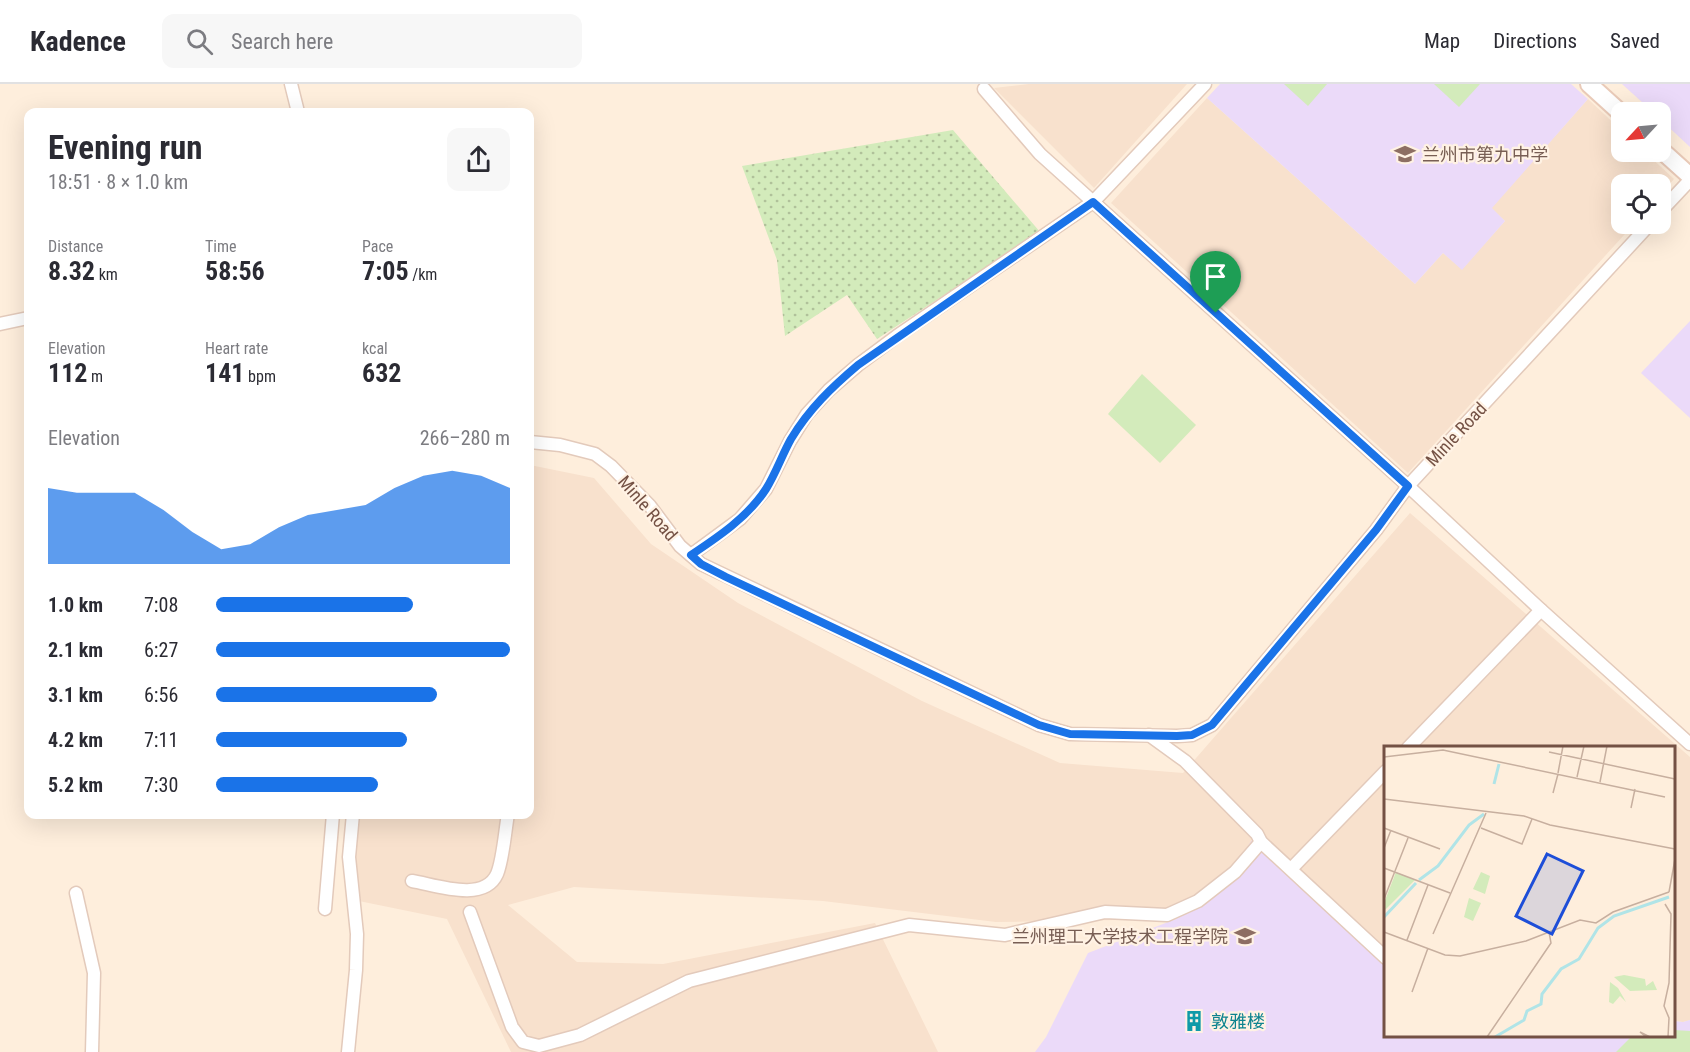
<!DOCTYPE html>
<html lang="en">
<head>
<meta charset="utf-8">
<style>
  :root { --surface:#fff; --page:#f7f7f7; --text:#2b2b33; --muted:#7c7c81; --line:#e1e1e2; --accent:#1a73e8 }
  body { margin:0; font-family:"Roboto Condensed","Noto Sans SC",sans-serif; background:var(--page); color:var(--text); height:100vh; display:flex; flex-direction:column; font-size:22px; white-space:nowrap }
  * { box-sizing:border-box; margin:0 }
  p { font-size:20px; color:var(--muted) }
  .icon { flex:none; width:33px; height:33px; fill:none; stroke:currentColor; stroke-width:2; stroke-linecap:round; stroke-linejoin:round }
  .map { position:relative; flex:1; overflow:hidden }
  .drawer { position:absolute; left:24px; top:24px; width:510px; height:711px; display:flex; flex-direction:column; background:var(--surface); border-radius:12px; box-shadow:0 6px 24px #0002 }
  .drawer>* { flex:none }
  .needle { width:39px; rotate:244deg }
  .controls { position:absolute; left:1611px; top:18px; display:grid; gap:12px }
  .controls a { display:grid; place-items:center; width:60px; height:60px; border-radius:12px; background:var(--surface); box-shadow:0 6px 24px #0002; font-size:30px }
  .pin { position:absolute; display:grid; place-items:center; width:51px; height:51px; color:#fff; margin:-62px -26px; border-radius:50% 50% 50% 0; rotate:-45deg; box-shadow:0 0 6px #0007 }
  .pin .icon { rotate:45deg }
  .round { display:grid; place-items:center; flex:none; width:63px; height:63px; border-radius:12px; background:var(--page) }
  .summary { display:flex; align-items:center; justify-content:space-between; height:102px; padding:0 24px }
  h1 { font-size:33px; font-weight:700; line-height:45px }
  .metrics { display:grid; grid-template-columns:repeat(3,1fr); gap:9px; height:102px; padding:6px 24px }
  .metrics div { display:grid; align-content:center }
  .metrics b { font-size:26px; font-weight:700 }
  .metrics small { font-size:16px; font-weight:400 }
  .metrics p { font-size:16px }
  .chart { height:168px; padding:12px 24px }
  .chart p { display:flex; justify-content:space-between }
  .chart svg { width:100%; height:108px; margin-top:6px; fill:var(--accent); opacity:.7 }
  ul { padding:0 24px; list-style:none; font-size:20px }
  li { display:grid; grid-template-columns:96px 72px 1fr; align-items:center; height:45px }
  li i { height:15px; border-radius:8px; background:var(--accent) }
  header { display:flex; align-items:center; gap:36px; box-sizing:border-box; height:84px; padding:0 30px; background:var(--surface); border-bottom:2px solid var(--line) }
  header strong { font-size:28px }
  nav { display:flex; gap:33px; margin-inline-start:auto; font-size:21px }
  .search { width:420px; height:54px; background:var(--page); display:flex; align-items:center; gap:15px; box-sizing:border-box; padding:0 21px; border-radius:12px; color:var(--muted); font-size:22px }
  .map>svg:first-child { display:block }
  .residential { fill:#f8e1cd }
  .education { fill:#ebdaf9 }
  .grass { fill:#d3ebbb }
  .park { fill:url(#park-dots) }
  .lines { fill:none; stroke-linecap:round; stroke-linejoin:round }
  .minor-casing { stroke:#e3cabb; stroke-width:15 }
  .secondary-casing { stroke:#e9cab8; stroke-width:20 }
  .minor { stroke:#fff; stroke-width:12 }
  .secondary { stroke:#fff; stroke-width:16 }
  .route-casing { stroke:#fff; stroke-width:12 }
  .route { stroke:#1a73e8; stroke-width:8 }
  .labels { text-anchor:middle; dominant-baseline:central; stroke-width:4.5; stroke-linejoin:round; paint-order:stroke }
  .education-label { font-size:18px; fill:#785e54; stroke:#fff2e4; text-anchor:start }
  .street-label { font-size:18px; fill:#745144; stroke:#fff2e4 }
  .culture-label { font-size:18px; fill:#0d838f; stroke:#fff2e4; text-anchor:start }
  .inset-river { fill:none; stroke:#b0e4e7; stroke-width:3 }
  .inset-road { fill:none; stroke:#c7af9f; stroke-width:1.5 }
  .view { fill:#1d4ed8; fill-opacity:0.15; stroke:#1d4ed8; stroke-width:3 }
  .inset-edge { fill:none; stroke:#745144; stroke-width:3 }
</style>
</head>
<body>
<header>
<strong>Kadence</strong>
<div class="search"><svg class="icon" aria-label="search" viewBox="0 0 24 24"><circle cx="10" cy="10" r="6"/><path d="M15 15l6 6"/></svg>Search here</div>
<nav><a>Map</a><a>Directions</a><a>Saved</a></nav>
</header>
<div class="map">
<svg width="1690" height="968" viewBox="0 0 1690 968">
  <defs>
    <pattern id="park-dots" width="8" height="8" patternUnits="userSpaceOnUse" patternTransform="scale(1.5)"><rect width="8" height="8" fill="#d3ebbb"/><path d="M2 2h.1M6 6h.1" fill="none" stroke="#b0c19a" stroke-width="1.8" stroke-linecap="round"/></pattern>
  </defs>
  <rect width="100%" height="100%" fill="#feeedc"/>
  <g class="residential">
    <path d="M1029 0H1187L1094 104 994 4Z"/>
    <path d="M1207 14 1415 200 1443 169 1462 185 1505 137 1491 124 1588 15 1621 46 1622 68H1645L1674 95 1661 110 1660 100H1622V140H1634L1408 389 1111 119Z"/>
    <path d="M530 381 594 394 651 460 738 519 922 617 1060 679 1183 689 1410 429 1690 673V936L1683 938 1674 937V664H1386L1385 877 1229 790 1176 835 996 838 823 817 574 803 508 821 577 878 663 880 875 839 938 968H511L447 835 354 816 358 731 530 730Z"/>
  </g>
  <g class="education">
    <path d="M1220 0H1571L1588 15 1492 124 1505 137 1462 186 1443 169 1415 200 1207 14Z"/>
    <path d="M1622 0H1690V63L1661 36 1660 28H1653Z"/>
    <path d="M1690 237V334L1641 289Z"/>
    <path d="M1252 756 1385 877 1386 952H1600L1613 954 1616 952H1674V937L1683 938 1690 936V968H1035L1046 953 1088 869 1176 835 1229 790Z"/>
  </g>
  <g class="grass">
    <path d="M1284 0H1327L1308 22Z"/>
    <path d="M1434 0H1480L1459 23Z"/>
    <path d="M1142 290 1196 341 1160 379 1108 330Z"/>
    <path d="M1674 946 1690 947V968H1616L1632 952H1674Z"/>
  </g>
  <path class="park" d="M953 46 1040 148 877 255 847 211 785 252 777 176 742 82Z"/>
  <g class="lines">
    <defs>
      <g id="minor">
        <path d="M291 0 298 28"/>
        <path d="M984 5 1040 70 1408 402 1541 526 1690 660"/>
        <path d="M1660 128 1690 96"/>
        <path d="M0 240 28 234"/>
        <path d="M530 358 560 361 595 370 611 382 650 422 680 462 701 480 1039 641 1070 650 1177 652 1192 651 1212 641 1376 446 1408 402 1650 140"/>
        <path d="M691 471 740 435 766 405 790 357 807 330 829 306 858 281 897 252 1093 118 1205 0"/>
        <path d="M1149 651 1185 677 1257 750 1261 758 1386 874"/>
        <path d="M1408 664 1541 526"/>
        <path d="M1291 785 1386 687"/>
        <path d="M412 797C436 801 484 819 497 790 503 776 505 747 508 730"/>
        <path d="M76 809 94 889 92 968"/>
        <path d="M325 825 333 730"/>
        <path d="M470 828 512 943 523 958 539 962 580 951 689 897 909 841 1005 851 1105 828 1167 831 1198 817 1235 788 1261 758"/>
        <path d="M348 968 356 886 357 850 349 773 353 730"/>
      </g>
      <g id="secondary">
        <path d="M1589 0 1622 30"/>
        <path d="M1660 65 1690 92"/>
      </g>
    </defs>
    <use href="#minor" class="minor-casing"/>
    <use href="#secondary" class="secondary-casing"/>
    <use href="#minor" class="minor"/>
    <use href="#secondary" class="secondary"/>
  </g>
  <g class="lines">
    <defs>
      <path id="route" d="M1093 118 1408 402 1376 446 1212 641 1192 651 1177 652 1070 650 1039 641 726 493 701 480 691 471C718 453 748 433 766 405 776 389 782 371 791 355 809 325 832 303 858 281Z"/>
    </defs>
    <use href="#route" class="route-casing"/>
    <use href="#route" class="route"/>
  </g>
  <defs>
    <symbol id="school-bare" viewBox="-9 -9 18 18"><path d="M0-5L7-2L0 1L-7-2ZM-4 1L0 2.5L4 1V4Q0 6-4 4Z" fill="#8d6e63" stroke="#fff2e4" stroke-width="2.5" paint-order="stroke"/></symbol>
    <symbol id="university-bare" viewBox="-9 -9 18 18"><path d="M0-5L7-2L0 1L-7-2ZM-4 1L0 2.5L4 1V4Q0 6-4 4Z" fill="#8d6e63" stroke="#fff2e4" stroke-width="2.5" paint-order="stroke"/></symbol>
    <symbol id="building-bare" viewBox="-9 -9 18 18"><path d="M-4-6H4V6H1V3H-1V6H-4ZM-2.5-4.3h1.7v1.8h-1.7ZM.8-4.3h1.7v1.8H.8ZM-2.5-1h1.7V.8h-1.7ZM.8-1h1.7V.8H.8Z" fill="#0f9aa8" stroke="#fff2e4" stroke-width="2.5" paint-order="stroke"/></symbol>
  </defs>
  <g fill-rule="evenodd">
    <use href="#school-bare" x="1390" y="55" width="30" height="30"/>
    <use href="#university-bare" x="1230" y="837" width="30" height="30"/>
    <use href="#building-bare" x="1179" y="922" width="30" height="30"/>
  </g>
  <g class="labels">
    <g class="education-label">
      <text x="1422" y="70">兰州市第九中学</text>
      <text x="1228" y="852" text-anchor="end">兰州理工大学技术工程学院</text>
    </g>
    <g class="street-label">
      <text transform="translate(1456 350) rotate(-47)">Minle Road</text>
      <text transform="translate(648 424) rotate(49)">Minle Road</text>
    </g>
    <g class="culture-label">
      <text x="1211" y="937">敦雅楼</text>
    </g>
  </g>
  <g transform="translate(1384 662)">
    <rect width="291" height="291" fill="#feeedc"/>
    <path d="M226 236 234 242 242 256 236 250 229 258 225 256Z" fill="#d3ebbb"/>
    <path d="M97 126 106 130 101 148 89 143ZM85 152 97 157 89 175 80 171ZM240 229 261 233 262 240 269 235 273 244 246 245 230 231Z" fill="#d3ebbb"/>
    <path d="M12 126 31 134 0 165V157Z" fill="#d3ebbb"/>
    <path class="inset-river" d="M110 38 115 18M35 134 54 120 85 79 100 68M0 171 32 137M111 291 140 274 143 265 157 258 158 248 177 223 195 213 214 182 230 170 285 151"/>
    <path class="inset-road" d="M165 6 291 33M0 11 59 4 281 51M174 27 179 0M193 31 200 0M216 36 223 0M169 47 174 28M0 53 140 70 166 79 291 103M247 62 251 43M0 82 56 103 0 82M97 82 138 98 148 73M0 102 7 84M0 122 66 147M285 146 291 113M0 153 24 92M281 158 287 168 285 237 280 260 285 272 284 291M0 186 61 209 76 210 142 195 196 174 212 177 229 166 285 146M49 188 102 67M23 194 44 139M28 246 44 202M103 291 167 197 165 186M262 291 256 286 266 291"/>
    <path class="view" d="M163 108 199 125 168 188 132 170Z"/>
    <rect width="291" height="291" class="inset-edge"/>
  </g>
</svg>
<div class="controls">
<a><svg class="needle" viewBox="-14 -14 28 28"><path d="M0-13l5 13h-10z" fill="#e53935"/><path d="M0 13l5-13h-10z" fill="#7c7c81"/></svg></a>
<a><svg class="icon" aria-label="locate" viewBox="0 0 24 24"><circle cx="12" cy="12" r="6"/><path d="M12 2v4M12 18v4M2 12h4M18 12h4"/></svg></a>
</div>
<div class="pin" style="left:1216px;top:229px;background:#1e9e55"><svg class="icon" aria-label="arrive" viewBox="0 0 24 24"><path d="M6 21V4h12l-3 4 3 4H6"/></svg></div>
<section class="drawer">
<div class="summary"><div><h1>Evening run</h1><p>18:51 · 8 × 1.0 km</p></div><a class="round"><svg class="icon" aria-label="share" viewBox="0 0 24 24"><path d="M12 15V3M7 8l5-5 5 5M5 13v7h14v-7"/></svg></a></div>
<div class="metrics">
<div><p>Distance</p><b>8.32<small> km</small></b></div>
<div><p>Time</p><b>58:56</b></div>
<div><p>Pace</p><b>7:05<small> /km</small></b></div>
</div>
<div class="metrics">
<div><p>Elevation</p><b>112<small> m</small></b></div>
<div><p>Heart rate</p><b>141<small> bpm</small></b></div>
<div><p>kcal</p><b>632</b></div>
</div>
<div class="chart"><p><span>Elevation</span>266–280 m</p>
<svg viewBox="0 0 160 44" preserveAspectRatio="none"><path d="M0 44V13L10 15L20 15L30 15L40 22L50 31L60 38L70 36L80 29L90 24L100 22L110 20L120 13L130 8L140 6L150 8L160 13V44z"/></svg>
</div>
<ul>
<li><b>1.0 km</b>7:08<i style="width:67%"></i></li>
<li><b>2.1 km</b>6:27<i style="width:100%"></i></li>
<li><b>3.1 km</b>6:56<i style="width:75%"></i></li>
<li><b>4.2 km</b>7:11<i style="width:65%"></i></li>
<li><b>5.2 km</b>7:30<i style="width:55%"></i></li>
</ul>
</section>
</div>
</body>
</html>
